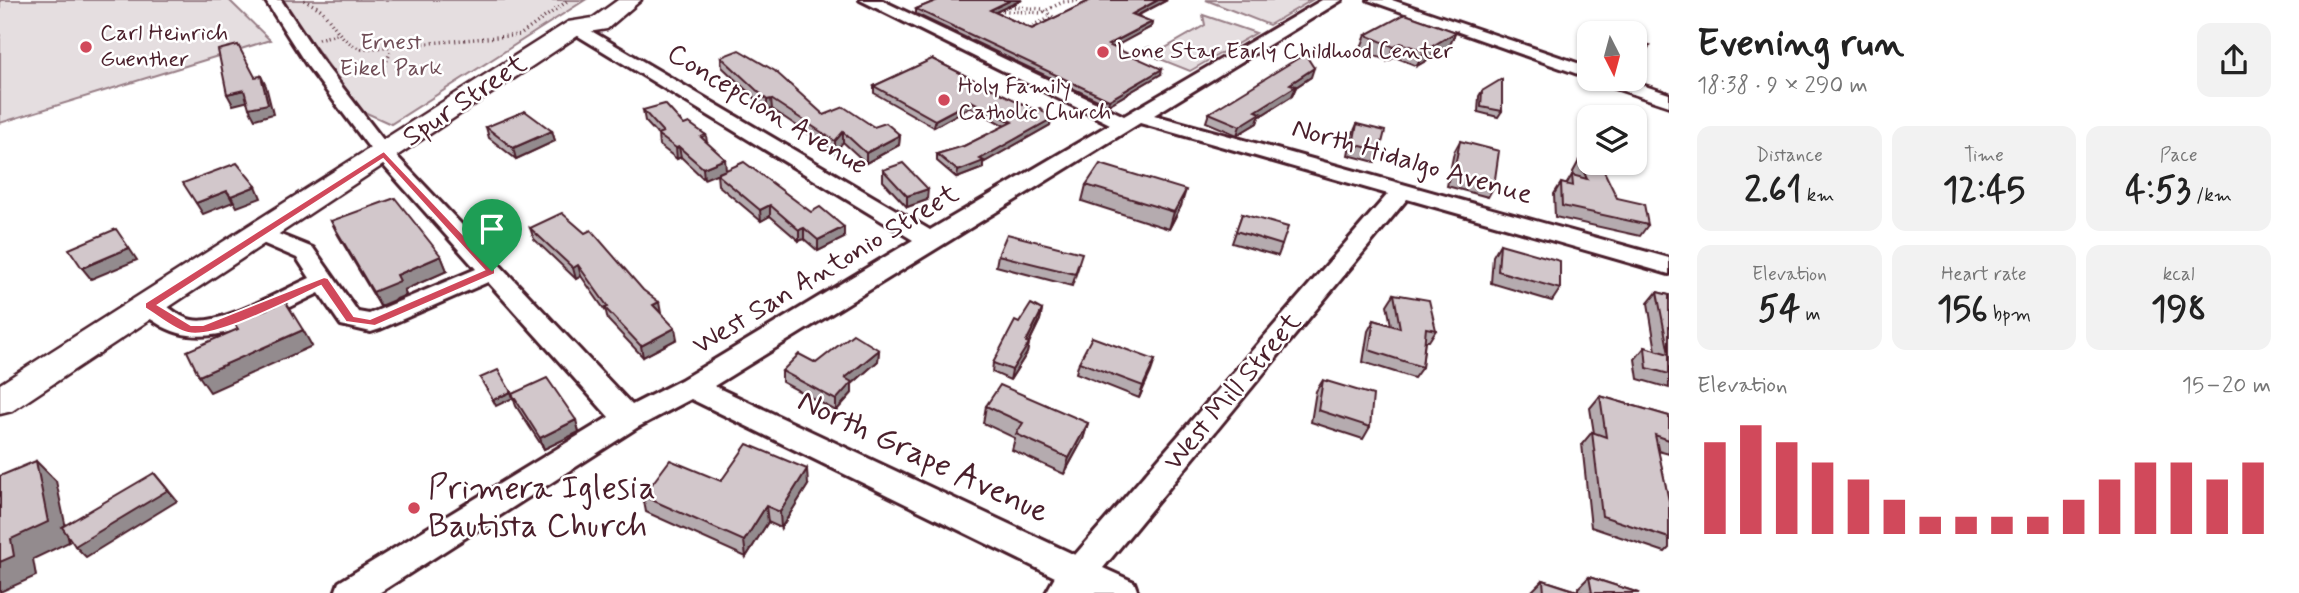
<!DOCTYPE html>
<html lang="en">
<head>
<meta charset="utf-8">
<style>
  :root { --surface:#fff; --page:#f2f2f2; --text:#222; --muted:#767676; --accent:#d1495b }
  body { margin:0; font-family:Mynerve,sans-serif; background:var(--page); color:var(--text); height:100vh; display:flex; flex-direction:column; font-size:26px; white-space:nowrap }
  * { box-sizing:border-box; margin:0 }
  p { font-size:23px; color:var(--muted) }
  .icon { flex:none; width:38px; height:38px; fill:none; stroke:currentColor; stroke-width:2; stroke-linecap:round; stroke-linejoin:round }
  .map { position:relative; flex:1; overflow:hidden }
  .details { display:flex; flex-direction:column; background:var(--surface); width:630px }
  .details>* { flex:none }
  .needle { width:46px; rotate:174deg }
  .tools { position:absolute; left:1577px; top:21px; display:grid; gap:14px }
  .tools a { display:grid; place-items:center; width:70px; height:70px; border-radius:14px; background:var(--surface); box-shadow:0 2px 5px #0004; font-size:35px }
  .pin { position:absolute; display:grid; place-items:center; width:60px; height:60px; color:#fff; margin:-72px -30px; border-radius:50% 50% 50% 0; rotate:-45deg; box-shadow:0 0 7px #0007 }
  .pin .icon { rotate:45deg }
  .round { display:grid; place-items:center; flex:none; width:74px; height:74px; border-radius:14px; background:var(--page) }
  .head { display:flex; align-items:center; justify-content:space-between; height:119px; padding:0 28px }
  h1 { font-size:38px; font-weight:700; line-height:52px }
  .metrics { display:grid; grid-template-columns:repeat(3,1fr); gap:10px; height:119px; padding:7px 28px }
  .metrics div { display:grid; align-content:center; border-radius:14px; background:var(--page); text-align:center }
  .metrics b { font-size:35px; font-weight:700 }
  .metrics small { font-size:19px; font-weight:400 }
  .metrics p { font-size:19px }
  .chart { height:196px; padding:14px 28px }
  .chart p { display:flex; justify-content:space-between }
  .chart svg { width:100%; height:126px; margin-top:7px; stroke:var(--accent); stroke-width:6 }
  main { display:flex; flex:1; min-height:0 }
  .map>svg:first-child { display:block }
  .green { fill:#e5dee0; stroke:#987e86; stroke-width:2 }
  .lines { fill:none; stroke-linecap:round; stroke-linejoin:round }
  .minor-casing { stroke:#4a1f2b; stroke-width:6 }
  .major-casing { stroke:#4a1f2b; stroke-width:5 }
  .path { stroke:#4a1f2b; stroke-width:3.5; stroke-dasharray:1 3.5; stroke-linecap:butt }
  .minor { fill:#fff; fill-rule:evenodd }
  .major { fill:#fff; fill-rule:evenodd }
  .wall { fill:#b5abaf; stroke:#4a1f2b; stroke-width:2 }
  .shaded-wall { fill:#938b8e; stroke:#4a1f2b; stroke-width:2 }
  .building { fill:#d2c7cb; stroke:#4a1f2b; stroke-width:2 }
  .route { fill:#d1495b; stroke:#fff; stroke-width:2; fill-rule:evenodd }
  .poi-dot { fill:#d1495b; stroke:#fff; stroke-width:2.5 }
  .labels { text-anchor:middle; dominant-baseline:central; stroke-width:5; stroke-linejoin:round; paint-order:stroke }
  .far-poi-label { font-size:23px; fill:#4a1f2b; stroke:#fff; text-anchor:start }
  .far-park-label { font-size:23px; fill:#714f58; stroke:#fff }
  .street-label { font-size:28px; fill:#4a1f2b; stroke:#fff }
  .near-street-label { font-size:33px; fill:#4a1f2b; stroke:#fff }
  .near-poi-label { font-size:33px; fill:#4a1f2b; stroke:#fff; text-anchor:start }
</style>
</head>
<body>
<main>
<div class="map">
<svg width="1669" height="593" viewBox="0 0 1669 593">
  <rect width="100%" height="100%" fill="#fff"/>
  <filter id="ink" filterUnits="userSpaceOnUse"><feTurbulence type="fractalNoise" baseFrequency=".0143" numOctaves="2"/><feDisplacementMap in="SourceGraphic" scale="14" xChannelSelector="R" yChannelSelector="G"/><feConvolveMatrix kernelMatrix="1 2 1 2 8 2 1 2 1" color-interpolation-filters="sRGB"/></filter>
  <g filter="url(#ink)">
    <g class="green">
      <path d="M0 0H229L270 40 0 123Z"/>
      <path d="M281 0H585L391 124 362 111Z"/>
      <path d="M1206 0H1312L1269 25Z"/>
      <path d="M1203 15 1256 33 1190 71 1140 51 1149 47 1153 55 1205 25Z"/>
    </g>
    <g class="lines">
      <defs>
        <g id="minor">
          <path d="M265 0H281L319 57 391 150 632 405 681 380 913 240 570 31 568 27 576 22 930 230 1110 124 860 0H881L1124 116 1322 0H1342L1154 115 1669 258V274L1407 199 1103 568 1134 582 1138 593H1046L1055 577 691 399 638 427 379 593H335L339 582 609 417 488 282 380 329 371 332 341 325 319 293C271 315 208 357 157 323 149 318 141 313 137 305L140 299 149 296C165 301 176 317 192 320 221 326 282 290 310 278L297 258 253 239 250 234 253 229 261 227 313 248 358 312 369 314 476 269 377 158 306 64ZM1140 123 1388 194 1075 555 714 386Z"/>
          <path d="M1368 0H1392L1589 67V78Z"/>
          <path d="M1597 79H1624L1669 94V106L1600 83Z"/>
        </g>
        <path id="major" d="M618 0H641L607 29 582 33 12 411 0 414V384L568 22 593 18Z"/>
      </defs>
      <use href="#minor" class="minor-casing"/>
      <use href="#major" class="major-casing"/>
      <g class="path">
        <path d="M304 0C310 4 320 7 324 13 337 28 341 42 362 49L520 35 569 0"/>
        <path d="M1005 6 1042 9 1053 17 1023 29"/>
        <path d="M994 10 1041 13 1063 2 1081 0"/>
        <path d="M318 39 337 34"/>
        <path d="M383 69 392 49"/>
      </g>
      <use href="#minor" class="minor"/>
      <use href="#major" class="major"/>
    </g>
    <g class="wall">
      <path d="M938 0H1022L995 12 1032 29 1091 0H1167L1137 16 1152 22 1151 27 1112 47 1161 74 1108 105 916 14V9Z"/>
      <path d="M1366 35 1449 47 1417 66 1395 57 1388 61 1360 50Z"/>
      <path d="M721 57 824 115 874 127 900 135 899 145 866 163 843 142 835 152 772 109 767 110 722 67Z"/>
      <path d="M932 59 1051 119 1050 125 983 163V168L957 178 937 161V154L964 146 1005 126 970 107 934 127 874 93V86Z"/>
      <path d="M1311 77 1296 87 1292 96 1259 117 1257 123 1237 135 1206 122 1209 113Z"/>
      <path d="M1482 91 1502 111 1498 117 1478 112 1479 96Z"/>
      <path d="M643 110 684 125 706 135 707 143 704 179 681 157 677 159 659 145 658 135 645 121Z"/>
      <path d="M1357 124 1380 151 1375 162 1348 155 1352 135Z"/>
      <path d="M486 127 552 131 555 141 516 159 489 138Z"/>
      <path d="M1460 141 1494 186 1488 197 1447 186 1454 152Z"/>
      <path d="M1579 161 1617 198 1648 225 1640 236 1555 217 1554 194 1561 183 1566 185 1572 175 1574 176 1573 172Z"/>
      <path d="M883 170 927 200 907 207 883 181Z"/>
      <path d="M717 174 844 238 818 251 804 239 799 241 770 216 761 221 718 185Z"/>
      <path d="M1086 185 1181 206 1169 229 1082 201Z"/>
      <path d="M1242 214 1282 245 1278 256 1232 243Z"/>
      <path d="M331 221 441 256 447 271 404 290 406 295 380 306 338 235Z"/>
      <path d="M530 228 661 314 677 339 643 357 608 320 606 312 581 276 576 279 534 239Z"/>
      <path d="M1500 244 1560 289 1552 301 1491 283 1493 256Z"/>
      <path d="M998 255 1079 265 1072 286 996 266Z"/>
      <path d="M1657 292 1669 295V388L1638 379 1635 359 1645 347 1656 351 1648 303Z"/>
      <path d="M1394 294 1436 330 1429 341H1425L1422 367 1414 378 1363 362 1368 331 1374 320 1391 325 1387 305Z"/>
      <path d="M1042 310 1040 320 1029 343 1027 353 1010 380 992 372 993 363 1019 323Z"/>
      <path d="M879 350 878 361 852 384V393L836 411 782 382V371Z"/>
      <path d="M1155 360 1139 398 1076 373 1079 362Z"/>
      <path d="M1323 380 1370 427 1363 439 1311 422 1316 391Z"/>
      <path d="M512 394 579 432 544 449 516 406Z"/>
      <path d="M1600 396 1669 416V454L1658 451 1669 501V548L1665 552 1591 527 1582 444 1592 432 1594 433 1590 408Z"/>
      <path d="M986 406 1088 423 1083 439 1064 474 1012 450 1015 438 983 423Z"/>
      <path d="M721 481 808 485 781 528 768 522 746 557 646 512 643 496Z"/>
      <path d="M1589 577 1639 593H1532V591L1543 580 1578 591V588Z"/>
    </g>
    <g class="shaded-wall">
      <path d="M1011 0H1022L989 15 990 10Z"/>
      <path d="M1158 0H1167L1130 19 1132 14Z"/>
      <path d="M1152 22 1151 27 1107 51 1108 45Z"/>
      <path d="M1456 32 1449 47 1417 66 1424 51Z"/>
      <path d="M1401 43 1395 57 1388 61 1394 47Z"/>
      <path d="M1650 45 1643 56 1634 62V57Z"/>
      <path d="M1314 68 1311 77 1296 87 1292 96 1259 117 1257 123 1237 135 1240 126 1256 111 1290 84Z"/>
      <path d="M1162 69 1161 74 1108 105 1109 100Z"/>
      <path d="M261 76 266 86 273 114 255 119 249 108Z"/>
      <path d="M244 90 249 101 233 105 227 94Z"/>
      <path d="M771 99 772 109 767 110V100Z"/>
      <path d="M971 101 970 107 934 127 935 120Z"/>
      <path d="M1051 119 1050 125 983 163V168L957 178 958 171Z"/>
      <path d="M552 131 555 141 516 159 513 148Z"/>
      <path d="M843 132V142L835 152V141Z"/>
      <path d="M900 135 899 145 866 163V153Z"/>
      <path d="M679 147 681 157 677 159 676 148Z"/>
      <path d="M725 159 726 170 704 179 703 168Z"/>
      <path d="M256 186 261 198 237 207 231 196Z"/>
      <path d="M928 189 927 200 907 207V196Z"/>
      <path d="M1186 190 1181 206 1169 229 1174 212Z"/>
      <path d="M227 191 233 202 203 214 196 203Z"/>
      <path d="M770 205V216L761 221 760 210Z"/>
      <path d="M844 227V238L818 251V240Z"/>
      <path d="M804 228V239L799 241V230Z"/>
      <path d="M129 248 137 260 91 279 82 268Z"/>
      <path d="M441 256 447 271 404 290 406 295 380 306 373 292 397 275Z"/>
      <path d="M578 265 581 276 576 279 573 268Z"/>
      <path d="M659 302 661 313 653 305Z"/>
      <path d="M1042 310 1040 320 1027 346 1029 343 1027 353 1010 380 1012 370Z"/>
      <path d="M675 328 677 339 643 357 641 346Z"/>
      <path d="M303 330 312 346 210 392 199 376Z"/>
      <path d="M879 350 878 361 852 384V393L836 411V400L845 378Z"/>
      <path d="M1155 360 1151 372 1139 398 1143 386Z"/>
      <path d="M511 392 513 398 496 406 493 400Z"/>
      <path d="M576 420 579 432 544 449 540 438Z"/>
      <path d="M1088 423 1083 439 1064 474 1069 458Z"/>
      <path d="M36 461 56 481 69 542 33 559 36 576 0 592V562L11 539Z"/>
      <path d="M807 469 808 485 781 528 780 512Z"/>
      <path d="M154 473 177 501 86 557 75 546Z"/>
      <path d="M766 506 768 522 746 557 744 541Z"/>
    </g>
    <g class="building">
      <path d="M938 0H1011L990 10 1032 29 1091 0H1158L1132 14 1152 22 1108 45 1162 69 1109 100 916 9Z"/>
      <path d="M1405 14 1456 32 1424 51 1401 43 1394 47 1366 35Z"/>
      <path d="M1634 40 1650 45 1634 57Z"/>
      <path d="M238 45 255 77 261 76 268 104 249 108 244 90 227 94 218 50Z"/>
      <path d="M739 50 775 71 824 115 844 107 874 127 886 123 900 135 866 153 843 132 835 141 771 99 767 100 721 57Z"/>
      <path d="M1305 54 1314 68 1290 84 1296 86 1256 111 1261 113 1240 126 1209 113Z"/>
      <path d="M932 59 1035 110 1040 108 1051 119 980 159 984 161 958 171 937 154 964 146 1012 122 971 101 935 120 874 86Z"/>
      <path d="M1502 79V111L1481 107 1482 91Z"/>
      <path d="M665 104 684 125 689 123 706 135 701 137 725 159 703 168 679 147 676 148 657 134 663 132 643 110Z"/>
      <path d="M525 111 552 131 513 148 486 127Z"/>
      <path d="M1357 124 1385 131 1380 151 1353 144Z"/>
      <path d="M1460 141 1499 151 1494 186 1453 175Z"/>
      <path d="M1579 161 1601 165 1617 198 1644 204 1648 225 1562 206 1561 183 1573 186 1572 175 1587 179Z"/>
      <path d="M744 162 811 212 820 207 844 227 818 240 804 228 799 230 770 205 760 210 717 174Z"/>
      <path d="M237 163 256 186 231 196 227 191 196 203 183 183Z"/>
      <path d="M903 163 928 189 907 196 883 170Z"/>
      <path d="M1100 164 1186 190 1174 212 1086 185Z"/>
      <path d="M395 198 441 256 397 275 400 281 373 292 331 221Z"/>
      <path d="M562 213 585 233 591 230 643 290 659 302 653 305 675 328 641 346 605 308 608 307 578 265 573 268 530 228Z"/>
      <path d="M1242 214 1288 227 1282 245 1236 231Z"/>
      <path d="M116 229 129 248 82 268 69 249Z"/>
      <path d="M1007 234 1082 253 1075 274 998 255Z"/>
      <path d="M1500 244 1560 261V289L1498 271Z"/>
      <path d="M1657 292 1669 295V374L1647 368 1645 347 1669 354Z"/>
      <path d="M1394 294 1429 300 1436 330 1426 328 1422 367 1369 350 1374 320 1400 328Z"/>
      <path d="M285 301 303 330 199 376 187 351 238 329 234 323Z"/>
      <path d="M1031 304 1042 310 1026 342 1029 343 1012 370 993 363 1015 321 1019 323Z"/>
      <path d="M853 334 879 350 845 378 852 382 836 400 782 371 799 354 816 363Z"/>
      <path d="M1092 337 1155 360 1143 386 1079 362Z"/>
      <path d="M498 370 511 392 493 400 480 378Z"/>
      <path d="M547 378 576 420 540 438 512 394Z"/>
      <path d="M1323 380 1373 395 1370 427 1318 410Z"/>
      <path d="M1000 385 1088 423 1069 458 1016 434 1023 423 986 406Z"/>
      <path d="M1600 396 1669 416V440L1655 435 1669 501V538L1602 516 1592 432 1606 437Z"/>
      <path d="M747 444 807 469 780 512 766 506 744 541 643 496 670 460 721 481Z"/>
      <path d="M36 461 48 522 11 539 14 556 0 562V476Z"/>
      <path d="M154 473 168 490 75 546 62 527Z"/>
      <path d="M1589 577 1639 593H1592Z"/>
      <path d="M1543 580 1583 593H1544Z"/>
    </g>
  </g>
  <path class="route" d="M384 151 495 268V274L375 326 346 322 321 286C294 298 215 340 188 333 174 330 158 316 145 308V303ZM383 159 484 270 370 319 354 316 328 278 324 277 203 325H191L158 305Z"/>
  <g class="poi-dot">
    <circle cx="86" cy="47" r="7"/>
    <circle cx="1103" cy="52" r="7"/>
    <circle cx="944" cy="100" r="7"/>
    <circle cx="414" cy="508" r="7"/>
  </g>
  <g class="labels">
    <g class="far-poi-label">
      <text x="100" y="34">Carl Heinrich<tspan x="100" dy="26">Guenther</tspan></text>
      <text x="1117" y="52">Lone Star Early Childhood Center</text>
      <text x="958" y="87">Holy Family<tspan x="958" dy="26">Catholic Church</tspan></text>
    </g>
    <g class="far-park-label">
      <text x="391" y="43">Ernest<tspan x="391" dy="26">Eikel Park</tspan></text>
    </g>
    <g class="street-label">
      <text transform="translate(465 101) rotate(-34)">Spur Street</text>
      <text transform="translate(767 110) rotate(31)">Concepcion Avenue</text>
      <text transform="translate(1412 162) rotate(16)">North Hidalgo Avenue</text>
      <text transform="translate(826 270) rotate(-31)">West San Antonio Street</text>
      <text transform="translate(1233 392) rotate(-50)">West Mill Street</text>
    </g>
    <g class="near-street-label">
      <text transform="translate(923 457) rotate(25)">North Grape Avenue</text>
    </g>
    <g class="near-poi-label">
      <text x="428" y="489">Primera Iglesia<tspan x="428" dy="38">Bautista Church</tspan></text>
    </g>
  </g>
</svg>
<div class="tools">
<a><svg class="needle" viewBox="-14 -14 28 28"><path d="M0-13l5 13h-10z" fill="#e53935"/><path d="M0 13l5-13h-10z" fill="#767676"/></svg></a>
<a><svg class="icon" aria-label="layers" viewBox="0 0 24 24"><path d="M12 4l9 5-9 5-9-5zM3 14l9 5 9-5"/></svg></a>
</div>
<div class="pin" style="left:492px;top:271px;background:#1e9e55"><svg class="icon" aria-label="arrive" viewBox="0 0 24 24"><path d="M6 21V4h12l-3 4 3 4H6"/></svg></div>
</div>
<section class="details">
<div class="head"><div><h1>Evening run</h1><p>18:38 · 9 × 290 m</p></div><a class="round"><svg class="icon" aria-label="share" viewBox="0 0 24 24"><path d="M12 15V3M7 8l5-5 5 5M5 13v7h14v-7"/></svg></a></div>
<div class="metrics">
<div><p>Distance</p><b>2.61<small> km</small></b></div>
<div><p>Time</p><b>12:45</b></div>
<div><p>Pace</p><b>4:53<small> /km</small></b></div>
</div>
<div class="metrics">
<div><p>Elevation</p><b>54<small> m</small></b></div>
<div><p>Heart rate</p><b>156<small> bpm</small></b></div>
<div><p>kcal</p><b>198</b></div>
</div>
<div class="chart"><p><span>Elevation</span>15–20 m</p>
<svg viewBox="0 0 160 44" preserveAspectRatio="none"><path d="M5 44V12M15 44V6M25 44V12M35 44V19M45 44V25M55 44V32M65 44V38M75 44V38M85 44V38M95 44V38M105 44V32M115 44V25M125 44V19M135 44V19M145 44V25M155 44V19"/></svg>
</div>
</section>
</main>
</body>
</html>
